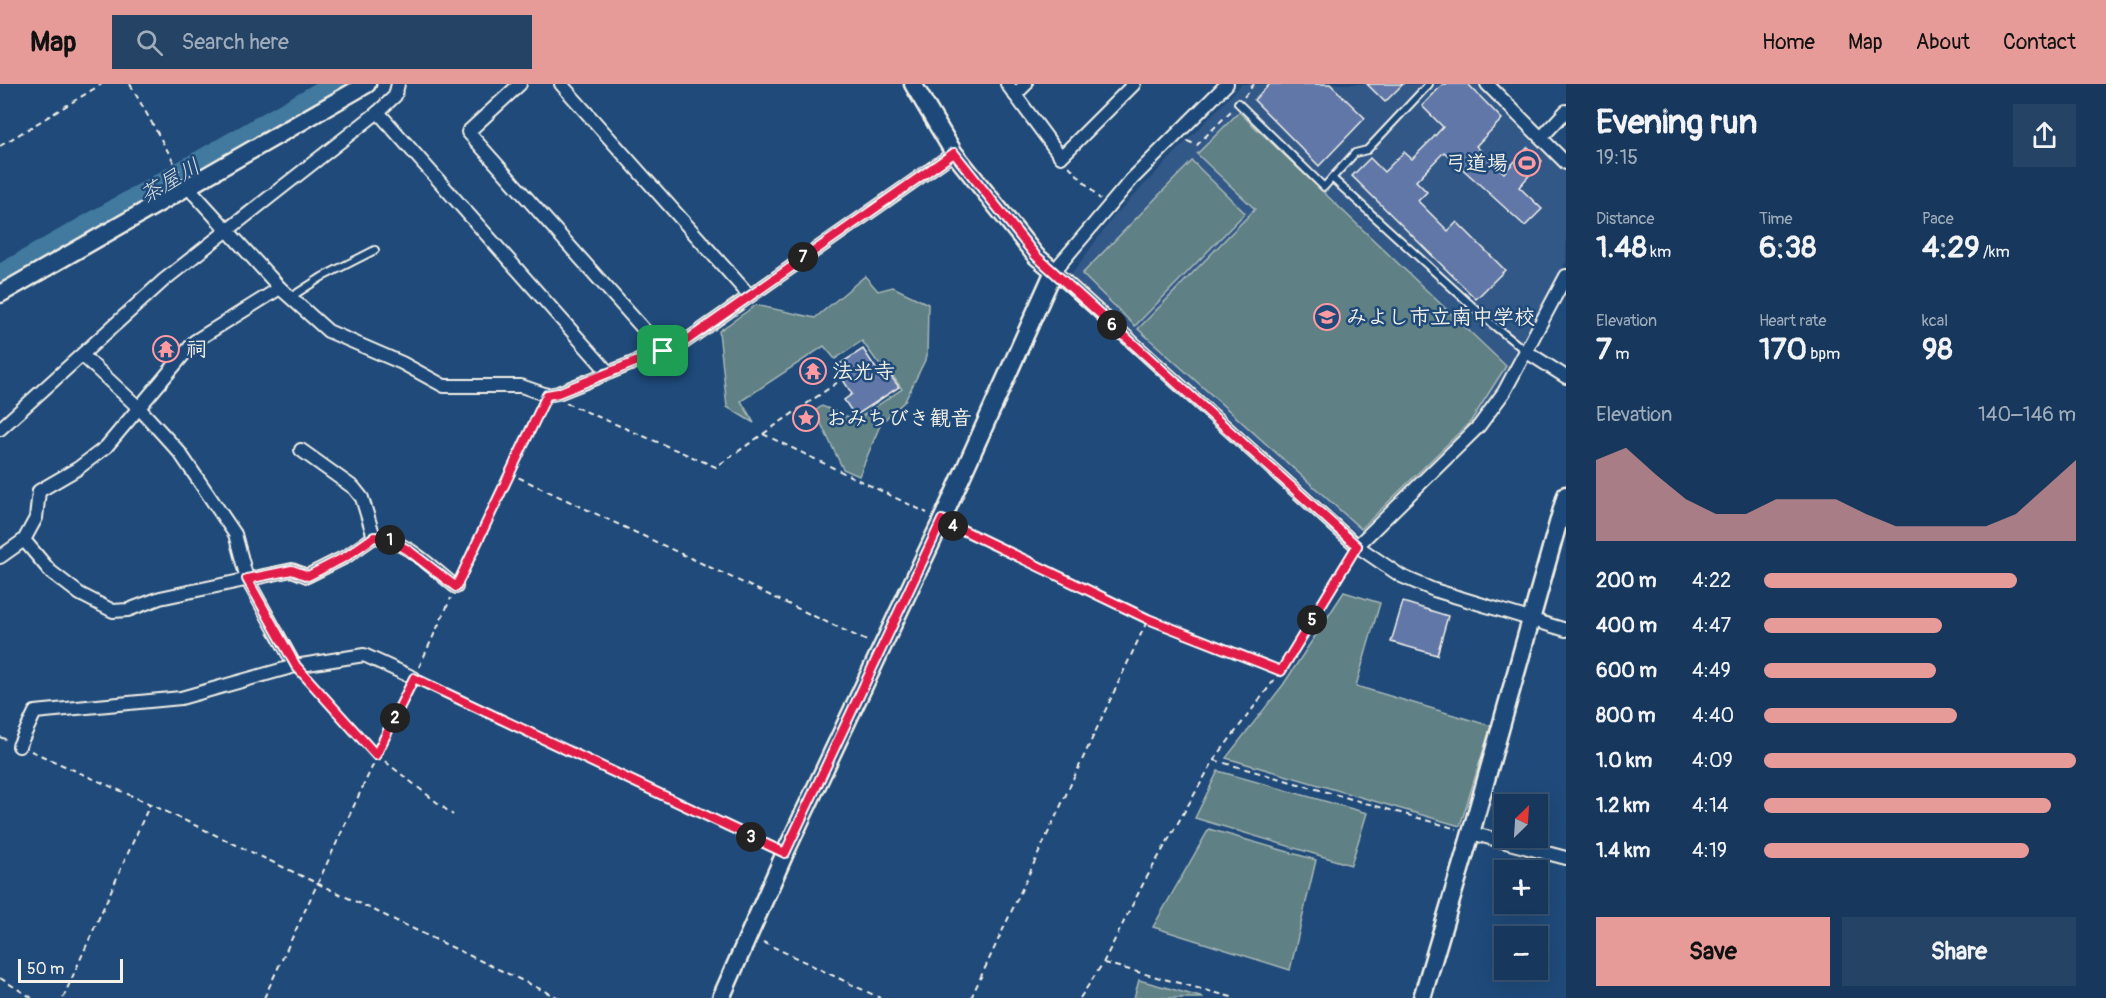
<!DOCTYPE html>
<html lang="en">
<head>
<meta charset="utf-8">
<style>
  :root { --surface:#17385c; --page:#244365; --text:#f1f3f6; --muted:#9eacbb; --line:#365272; --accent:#e69b98 }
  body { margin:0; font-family:Pangolin,"Klee One",sans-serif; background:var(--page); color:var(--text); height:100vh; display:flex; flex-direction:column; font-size:22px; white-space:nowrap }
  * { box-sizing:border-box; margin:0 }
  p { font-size:20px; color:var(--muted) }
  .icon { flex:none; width:33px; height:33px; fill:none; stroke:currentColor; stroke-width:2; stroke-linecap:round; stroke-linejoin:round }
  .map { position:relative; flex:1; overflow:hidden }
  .details { display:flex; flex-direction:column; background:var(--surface); width:540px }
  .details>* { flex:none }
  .needle { width:39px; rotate:25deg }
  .controls { position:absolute; left:1494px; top:710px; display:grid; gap:12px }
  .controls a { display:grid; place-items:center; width:54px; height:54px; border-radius:0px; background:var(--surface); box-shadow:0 6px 24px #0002,0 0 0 2px var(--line); font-size:30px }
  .scale { position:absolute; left:18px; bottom:15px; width:105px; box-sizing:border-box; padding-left:6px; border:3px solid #f4f1e8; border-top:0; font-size:16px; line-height:21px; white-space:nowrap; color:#f4f1e8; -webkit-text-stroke:4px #1f4a7a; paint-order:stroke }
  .pin { position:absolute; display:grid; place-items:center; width:51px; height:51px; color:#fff; margin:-26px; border-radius:12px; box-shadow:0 3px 9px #0006 }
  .km { position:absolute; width:30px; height:30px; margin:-15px; border-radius:50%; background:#222; color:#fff; font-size:16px; line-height:30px; text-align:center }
  .round { display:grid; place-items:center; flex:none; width:63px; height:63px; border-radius:0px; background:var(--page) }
  .summary { display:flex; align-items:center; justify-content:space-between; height:102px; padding:0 30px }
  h1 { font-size:33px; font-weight:700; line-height:45px }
  .figures { display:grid; grid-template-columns:repeat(3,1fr); gap:9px; height:102px; padding:6px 30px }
  .figures div { display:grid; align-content:center }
  .figures b { font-size:30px; font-weight:700 }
  .figures small { font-size:16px; font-weight:400 }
  .figures p { font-size:16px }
  .chart { height:168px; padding:12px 30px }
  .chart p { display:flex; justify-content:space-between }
  .chart svg { width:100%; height:108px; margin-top:6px; fill:var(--accent); opacity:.7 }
  .button { display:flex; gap:12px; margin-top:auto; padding:12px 30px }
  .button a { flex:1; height:69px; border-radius:0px; background:var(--accent); color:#111; font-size:24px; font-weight:700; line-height:69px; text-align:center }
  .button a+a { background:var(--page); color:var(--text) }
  ul { padding:0 30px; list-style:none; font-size:20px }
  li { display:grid; grid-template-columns:96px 72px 1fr; align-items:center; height:45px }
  li i { height:15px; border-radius:8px; background:var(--accent) }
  header { display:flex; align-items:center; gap:36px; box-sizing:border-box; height:84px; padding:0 30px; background:var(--accent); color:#111 }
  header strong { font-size:28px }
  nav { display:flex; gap:33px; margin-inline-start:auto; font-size:21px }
  .search { width:420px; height:54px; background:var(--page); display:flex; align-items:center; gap:15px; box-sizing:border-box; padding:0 21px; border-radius:0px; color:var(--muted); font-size:22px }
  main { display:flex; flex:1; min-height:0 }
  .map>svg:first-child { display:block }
  .built { fill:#325888 }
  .green { fill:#5e8084; stroke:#a9b8b6; stroke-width:1.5 }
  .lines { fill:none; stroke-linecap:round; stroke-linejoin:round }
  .river { stroke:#42799e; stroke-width:26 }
  .building { fill:#6077a8; stroke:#f4f1e8; stroke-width:1.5 }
  .lane-casing { stroke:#f4f1e8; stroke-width:10 }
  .street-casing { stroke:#f4f1e8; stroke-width:16 }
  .secondary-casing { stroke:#f4f1e8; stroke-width:21 }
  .path { stroke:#f4f1e8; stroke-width:2; stroke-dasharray:6 4.5; stroke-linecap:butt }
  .lane { stroke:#1f4a7a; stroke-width:6 }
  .street { stroke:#1f4a7a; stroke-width:12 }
  .secondary { stroke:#1f4a7a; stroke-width:16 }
  .route-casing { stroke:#fff; stroke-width:12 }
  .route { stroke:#e11d48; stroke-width:8 }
  .labels { text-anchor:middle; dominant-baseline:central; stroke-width:5; stroke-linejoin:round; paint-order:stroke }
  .poi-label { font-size:21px; font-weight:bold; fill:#f4f1e8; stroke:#1f4a7a; text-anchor:start }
  .water-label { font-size:22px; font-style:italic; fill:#d9dfdd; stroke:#1f4a7a }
</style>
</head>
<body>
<header>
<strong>Map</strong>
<div class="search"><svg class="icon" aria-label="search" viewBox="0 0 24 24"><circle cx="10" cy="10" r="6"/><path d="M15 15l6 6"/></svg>Search here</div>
<nav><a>Home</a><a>Map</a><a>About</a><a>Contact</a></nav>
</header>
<main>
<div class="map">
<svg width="1566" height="914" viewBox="0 0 1566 914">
  <rect width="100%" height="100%" fill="#1f4a7a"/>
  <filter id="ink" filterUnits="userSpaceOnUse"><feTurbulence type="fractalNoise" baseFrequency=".0167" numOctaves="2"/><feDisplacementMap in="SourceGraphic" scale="12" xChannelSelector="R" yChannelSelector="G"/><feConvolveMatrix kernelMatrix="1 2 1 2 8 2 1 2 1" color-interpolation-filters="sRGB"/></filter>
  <g filter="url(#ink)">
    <path class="built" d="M1242 0H1479L1566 86V177L1517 275 1472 341 1357 449 1071 191 1114 132Z"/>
    <g class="green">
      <path d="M1239 28 1506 282 1471 337 1361 445 1138 245 1255 125 1197 70Z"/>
      <path d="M1192 77 1245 129 1135 242 1082 190Z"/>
      <path d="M865 192 878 207 893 203 928 220 927 272 905 317 881 339 859 392 843 385 815 327 822 322 856 336 902 305 888 285 884 287 862 257 835 275 824 262 741 317 754 339 727 323 719 247 756 221 815 234Z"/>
      <path d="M1344 508 1380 519 1356 602 1491 642 1460 742 1226 674 1283 601Z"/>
      <path d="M1218 687 1367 729 1351 781 1195 734Z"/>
      <path d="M1209 745 1316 776 1290 886 1153 843Z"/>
      <path d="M1139 896 1204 914H1134Z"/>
    </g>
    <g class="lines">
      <path class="river" d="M0 194 340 0"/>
    </g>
    <g class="building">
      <path d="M1270 0H1330L1365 34 1319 82 1254 16Z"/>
      <path d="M1367 0H1403L1385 18Z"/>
      <path d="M1443 0H1468L1502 35 1476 62 1504 89 1528 63 1542 77 1519 103 1542 125 1525 142 1444 68 1416 97 1427 108 1418 117 1448 147 1457 138 1505 186 1476 215 1352 92 1370 74 1384 88 1404 68 1412 75 1432 55 1443 43 1422 22Z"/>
      <path d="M863 265 883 295 890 291 899 303 855 332 844 316 852 310 835 283Z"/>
      <path d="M1403 518 1448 532 1437 571 1391 558Z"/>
    </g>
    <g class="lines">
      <defs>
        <g id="lane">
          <path d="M1238 19 1324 103 1332 94 1493 241 1527 268"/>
          <path d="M1332 94 1355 69 1367 66 1429 0"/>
          <path d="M291 213 322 193 375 166"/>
        </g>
        <g id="street">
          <path d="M520 0 468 48 663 267"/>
          <path d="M561 0 749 211"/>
          <path d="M1007 0 1061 73 1134 0"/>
          <path d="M1227 0 1132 95 1054 187 1357 462 1401 492 1434 506 1566 546"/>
          <path d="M1487 0 1566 79"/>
          <path d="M1015 11 1026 0"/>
          <path d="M378 28 608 288"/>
          <path d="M1541 54 1566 27"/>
          <path d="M188 103 280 204 328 247 402 279 444 302H521L547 311 558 309 683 259 954 69"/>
          <path d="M1527 268 1566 293"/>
          <path d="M82 271 139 324 180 369 235 450 247 495 295 582"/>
          <path d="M0 345 164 196 378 28 395 12 398 0"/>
          <path d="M301 366 354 404 362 414 374 453C405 455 432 484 456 503"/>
          <path d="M24 456 50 487 80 510 113 527 128 526 160 514 292 486 307 492 347 472 374 453"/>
          <path d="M1357 462 1479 342 1504 308 1566 192"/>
          <path d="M0 473 24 456 36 434 39 407 77 385 106 363 195 257 280 204"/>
          <path d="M19 662 35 628 181 614 295 582 364 571 414 594"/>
          <path d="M1471 749 1566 774"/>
        </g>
        <g id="secondary">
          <path d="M0 210 367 0"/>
          <path d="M721 914 785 769 942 436 1054 187 1036 172 954 69 913 0"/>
          <path d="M1422 914 1471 749 1566 411"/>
        </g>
      </defs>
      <use href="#lane" class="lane-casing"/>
      <use href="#street" class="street-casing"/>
      <use href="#secondary" class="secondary-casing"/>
      <g class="path">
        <path d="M130 0 180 89"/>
        <path d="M1244 13 1254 0"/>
        <path d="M1187 57 1197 61 1232 26"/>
        <path d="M0 62 102 0"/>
        <path d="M1069 82 1100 115"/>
        <path d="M566 319 716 383 763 350 927 429"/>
        <path d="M763 350 841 296"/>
        <path d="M509 389 867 557"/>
        <path d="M957 443 1148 535 1281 587"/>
        <path d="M462 490 541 322"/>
        <path d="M419 583 451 514"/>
        <path d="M306 593 377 671 453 731"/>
        <path d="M425 599 773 763"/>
        <path d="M0 653 7 656"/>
        <path d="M31 667 150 720 559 914"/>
        <path d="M1214 676 1457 745"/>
        <path d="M763 858 880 914"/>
        <path d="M1104 879 1235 914"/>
        <path d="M0 894 32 914"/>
        <path d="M63 914 150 720"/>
        <path d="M264 914 409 604"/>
        <path d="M971 914 1148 535"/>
        <path d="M1080 914 1103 879 1143 800 1214 676 1281 587 1351 472"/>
      </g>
      <use href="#lane" class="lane"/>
      <use href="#street" class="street"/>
      <use href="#secondary" class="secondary"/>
    </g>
  </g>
  <g class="lines" filter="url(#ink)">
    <defs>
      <path id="route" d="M954 69 1036 172 1357 462 1281 587 1148 535 942 436 785 769 414 594 376 671 296 582 247 495 292 486 308 492 347 472 374 453 387 454 408 466 456 503 547 311 558 309 683 259Z"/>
    </defs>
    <use href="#route" class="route-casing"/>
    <use href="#route" class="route"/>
  </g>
  <defs>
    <symbol id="stadium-ring" viewBox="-11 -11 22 22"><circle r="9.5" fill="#1f4a7a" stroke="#ff9aa2" stroke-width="1.5"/><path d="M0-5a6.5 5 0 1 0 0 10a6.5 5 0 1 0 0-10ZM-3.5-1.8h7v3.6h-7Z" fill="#ff9aa2"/></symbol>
    <symbol id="school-ring" viewBox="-11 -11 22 22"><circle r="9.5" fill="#1f4a7a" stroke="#ff9aa2" stroke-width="1.5"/><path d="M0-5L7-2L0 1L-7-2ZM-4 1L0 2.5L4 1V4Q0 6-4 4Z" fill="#ff9aa2"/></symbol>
    <symbol id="temple-ring" viewBox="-11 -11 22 22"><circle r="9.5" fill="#1f4a7a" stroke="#ff9aa2" stroke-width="1.5"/><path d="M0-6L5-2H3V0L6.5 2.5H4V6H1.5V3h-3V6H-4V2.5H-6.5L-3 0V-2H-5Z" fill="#ff9aa2"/></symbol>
    <symbol id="sight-ring" viewBox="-11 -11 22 22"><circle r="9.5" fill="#1f4a7a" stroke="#ff9aa2" stroke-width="1.5"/><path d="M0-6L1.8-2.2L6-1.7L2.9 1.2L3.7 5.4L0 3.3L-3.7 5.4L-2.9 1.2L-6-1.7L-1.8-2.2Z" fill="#ff9aa2"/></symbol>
  </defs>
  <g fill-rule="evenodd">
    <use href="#stadium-ring" x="1512" y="64" width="30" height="30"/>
    <use href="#school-ring" x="1312" y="218" width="30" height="30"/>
    <use href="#temple-ring" x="151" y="250" width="30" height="30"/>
    <use href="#temple-ring" x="798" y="272" width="30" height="30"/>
    <use href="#sight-ring" x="791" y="319" width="30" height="30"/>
  </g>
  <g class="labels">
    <g class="poi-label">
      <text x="1508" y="79" text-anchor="end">弓道場</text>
      <text x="1346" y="233">みよし市立南中学校</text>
      <text x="186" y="265">祠</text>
      <text x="832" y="287">法光寺</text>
      <text x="826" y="334">おみちびき観音</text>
    </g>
    <g class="water-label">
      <text transform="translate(170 97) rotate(-30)">茶屋川</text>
    </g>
  </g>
</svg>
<div class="controls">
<a><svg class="needle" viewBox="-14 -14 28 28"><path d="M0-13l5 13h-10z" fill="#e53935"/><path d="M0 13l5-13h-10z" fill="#9eacbb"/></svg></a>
<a>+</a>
<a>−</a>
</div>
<div class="scale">50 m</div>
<div class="pin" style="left:663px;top:267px;background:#1e9e55"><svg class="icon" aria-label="arrive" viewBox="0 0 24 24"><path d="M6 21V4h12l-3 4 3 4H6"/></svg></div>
<b class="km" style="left:390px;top:456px">1</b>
<b class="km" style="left:395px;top:634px">2</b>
<b class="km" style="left:751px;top:753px">3</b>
<b class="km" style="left:953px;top:442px">4</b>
<b class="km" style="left:1312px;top:536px">5</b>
<b class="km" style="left:1112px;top:241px">6</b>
<b class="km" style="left:803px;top:173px">7</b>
</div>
<section class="details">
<div class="summary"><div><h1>Evening run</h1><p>19:15</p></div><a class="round"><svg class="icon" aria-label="share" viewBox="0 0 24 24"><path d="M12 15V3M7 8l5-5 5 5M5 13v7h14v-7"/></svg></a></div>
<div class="figures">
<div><p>Distance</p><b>1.48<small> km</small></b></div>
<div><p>Time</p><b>6:38</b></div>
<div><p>Pace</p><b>4:29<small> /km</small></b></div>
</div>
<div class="figures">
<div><p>Elevation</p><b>7<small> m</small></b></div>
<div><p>Heart rate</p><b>170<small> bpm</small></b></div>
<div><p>kcal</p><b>98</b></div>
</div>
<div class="chart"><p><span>Elevation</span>140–146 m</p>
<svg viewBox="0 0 160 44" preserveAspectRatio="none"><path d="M0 44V11L10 6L20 17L30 27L40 33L50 33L60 27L70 27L80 27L90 33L100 38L110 38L120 38L130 38L140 33L150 22L160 11V44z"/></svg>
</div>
<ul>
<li><b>200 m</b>4:22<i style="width:81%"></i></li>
<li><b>400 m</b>4:47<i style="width:57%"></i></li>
<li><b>600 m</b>4:49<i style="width:55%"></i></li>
<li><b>800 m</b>4:40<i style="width:62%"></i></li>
<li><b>1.0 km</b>4:09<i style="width:100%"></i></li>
<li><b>1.2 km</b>4:14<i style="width:92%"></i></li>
<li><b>1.4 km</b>4:19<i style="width:85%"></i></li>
</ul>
<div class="button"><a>Save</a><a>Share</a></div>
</section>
</main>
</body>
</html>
